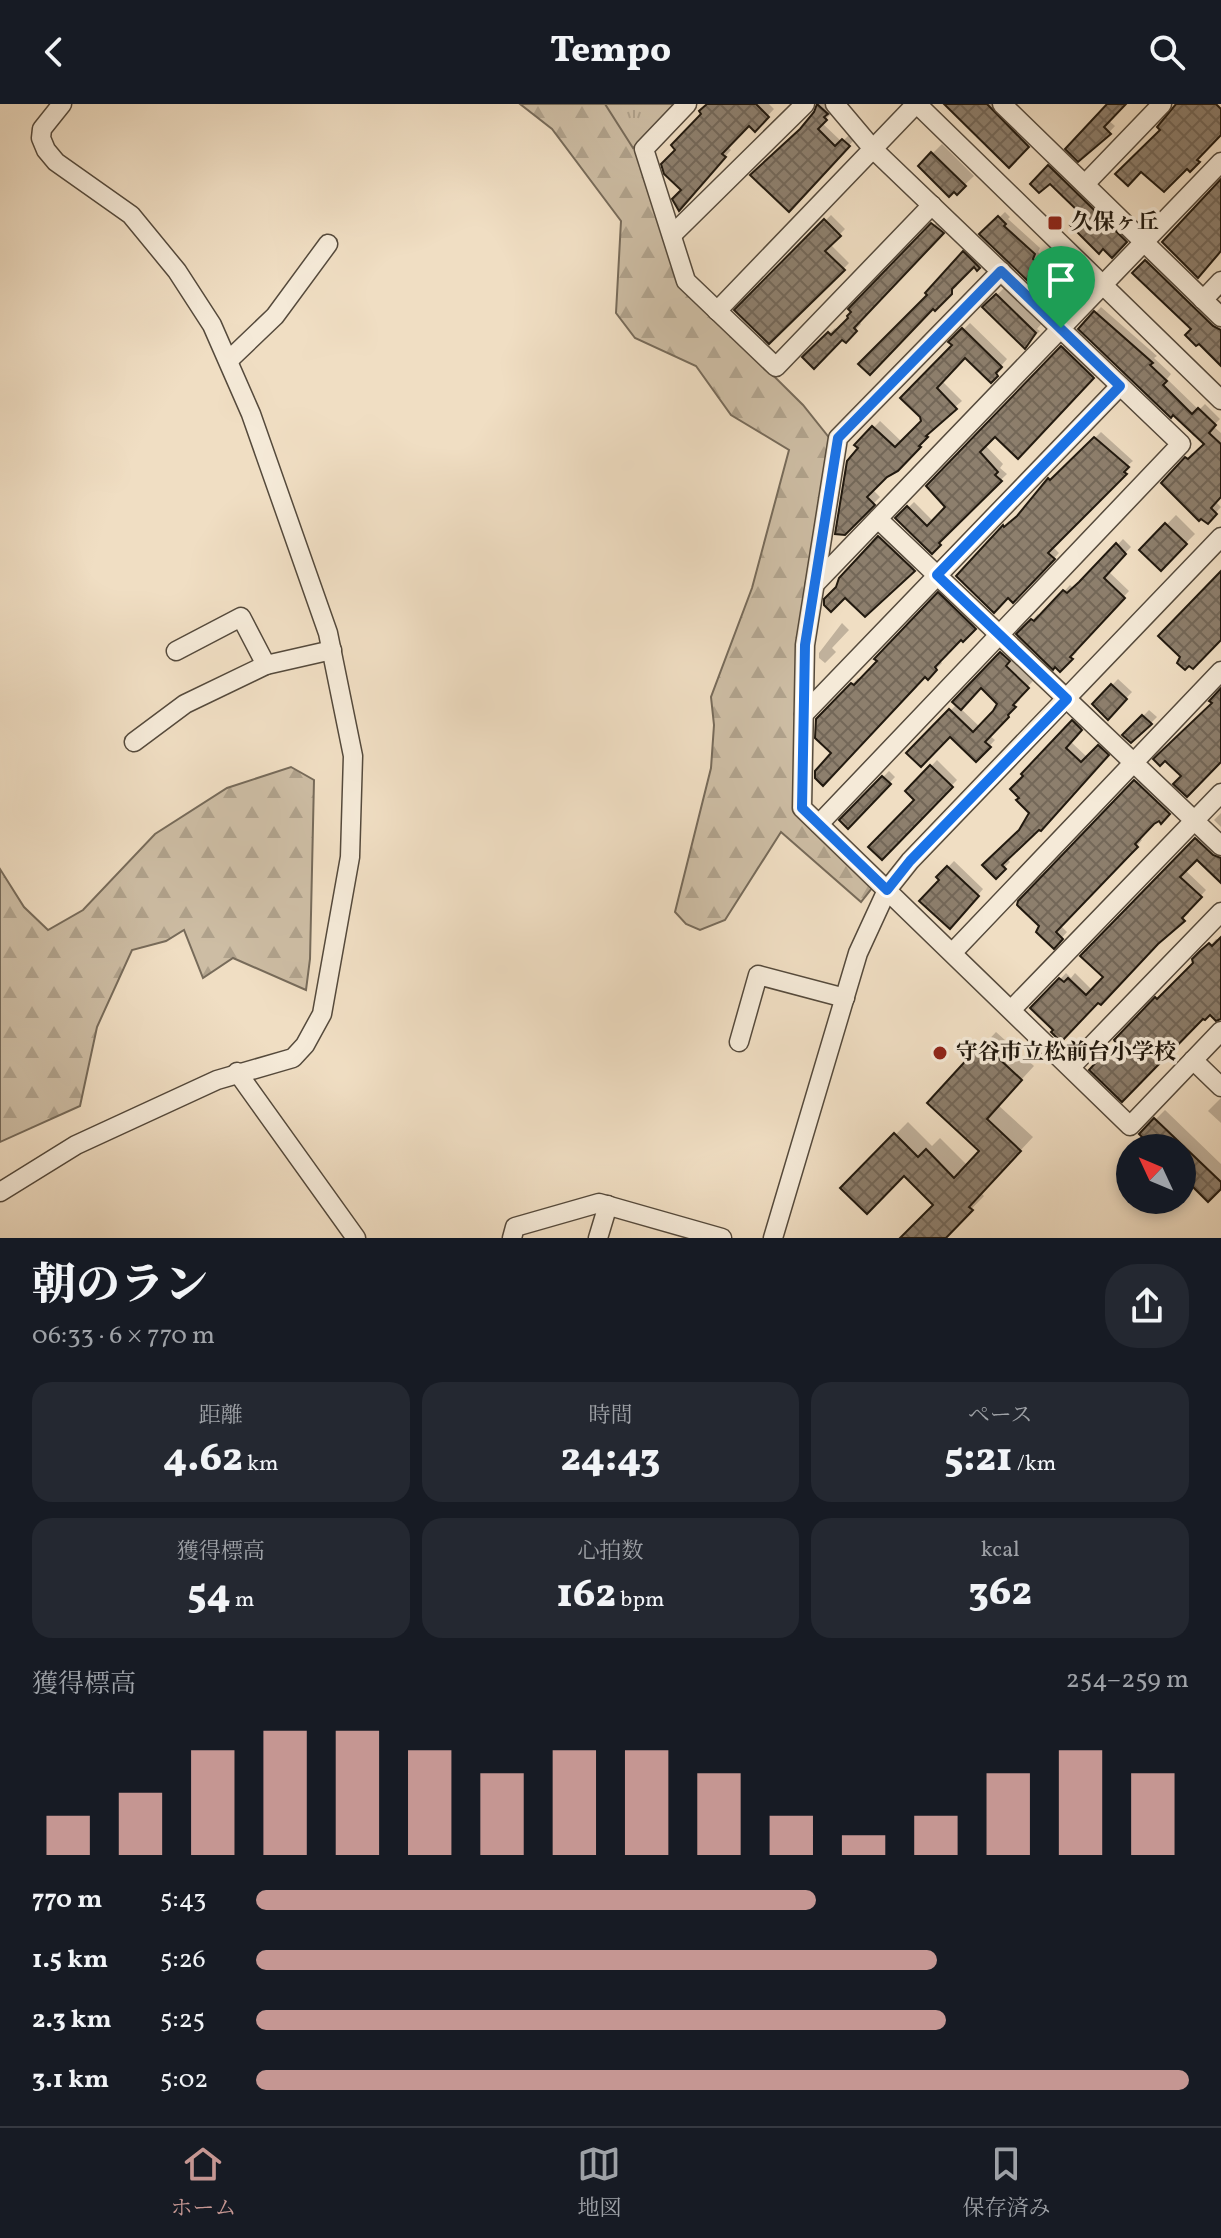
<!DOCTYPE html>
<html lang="ja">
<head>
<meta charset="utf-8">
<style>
  :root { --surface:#171b24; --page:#242831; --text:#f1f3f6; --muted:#9ea1a6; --line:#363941; --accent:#c59692 }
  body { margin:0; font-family:Vollkorn,"Noto Serif JP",serif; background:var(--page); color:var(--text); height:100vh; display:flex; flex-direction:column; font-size:30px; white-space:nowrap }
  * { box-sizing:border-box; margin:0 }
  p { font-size:26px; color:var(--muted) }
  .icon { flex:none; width:44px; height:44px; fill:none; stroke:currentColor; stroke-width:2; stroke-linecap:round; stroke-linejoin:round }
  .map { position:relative; height:1134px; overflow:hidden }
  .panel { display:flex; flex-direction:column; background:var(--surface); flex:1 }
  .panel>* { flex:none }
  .needle { width:52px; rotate:314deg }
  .controls { position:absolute; left:1116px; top:1030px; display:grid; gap:16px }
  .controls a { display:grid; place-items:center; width:80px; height:80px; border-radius:50%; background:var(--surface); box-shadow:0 4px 12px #0003; font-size:40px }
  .pin { position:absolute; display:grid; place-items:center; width:68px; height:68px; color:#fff; margin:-82px -34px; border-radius:50% 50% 50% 0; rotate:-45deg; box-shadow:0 0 8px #0007 }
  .pin .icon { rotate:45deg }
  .round { display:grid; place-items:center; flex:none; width:84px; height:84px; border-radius:32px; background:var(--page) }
  .head { display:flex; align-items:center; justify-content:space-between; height:136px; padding:0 32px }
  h1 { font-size:44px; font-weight:800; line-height:60px }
  .metrics { display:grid; grid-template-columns:repeat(3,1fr); gap:12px; height:136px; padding:8px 32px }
  .metrics div { display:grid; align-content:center; border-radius:20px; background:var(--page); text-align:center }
  .metrics b { font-size:40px; font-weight:800 }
  .metrics small { font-size:22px; font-weight:400 }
  .metrics p { font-size:22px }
  .chart { height:224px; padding:16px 32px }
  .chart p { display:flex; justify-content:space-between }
  .chart svg { width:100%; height:144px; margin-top:8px; stroke:var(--accent); stroke-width:6 }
  ul { padding:0 32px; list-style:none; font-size:26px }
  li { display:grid; grid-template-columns:128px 96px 1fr; align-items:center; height:60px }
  li i { height:20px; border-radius:10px; background:var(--accent) }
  header { display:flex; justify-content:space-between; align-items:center; height:104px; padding:0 32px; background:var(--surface); font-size:36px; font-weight:800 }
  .dock { display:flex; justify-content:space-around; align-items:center; height:112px; border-top:2px solid var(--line); background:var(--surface); font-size:22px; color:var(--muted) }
  .dock a { display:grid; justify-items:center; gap:4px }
  .dock .current { color:var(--accent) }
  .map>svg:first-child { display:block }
  .forest { fill:url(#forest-firs); stroke:#776b5a; stroke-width:2 }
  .park { fill:url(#park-tufts); stroke:#776b5a; stroke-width:2 }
  .shadow { fill:#0003; fill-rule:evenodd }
  .building { fill:url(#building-cross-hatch); stroke:#21190f; stroke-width:2 }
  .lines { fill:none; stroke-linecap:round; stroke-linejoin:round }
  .minor-casing { stroke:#554a3c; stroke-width:21 }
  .minor { stroke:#f5ead8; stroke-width:18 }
  .route-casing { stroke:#fff; stroke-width:16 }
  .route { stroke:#1a73e8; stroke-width:10 }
  .poi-dot { fill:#8f2418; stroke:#f5ead8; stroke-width:3 }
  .labels { text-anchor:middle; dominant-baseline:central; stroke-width:7; stroke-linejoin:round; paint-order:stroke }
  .poi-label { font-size:22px; font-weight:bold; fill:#21190f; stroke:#f5ead8; text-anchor:start }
</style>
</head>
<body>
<header><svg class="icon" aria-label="back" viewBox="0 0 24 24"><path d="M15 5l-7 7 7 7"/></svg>Tempo<svg class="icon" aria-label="search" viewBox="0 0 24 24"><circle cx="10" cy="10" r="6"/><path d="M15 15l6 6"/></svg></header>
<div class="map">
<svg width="1221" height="1134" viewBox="0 0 1221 1134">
  <defs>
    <pattern id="forest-firs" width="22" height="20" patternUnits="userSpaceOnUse" patternTransform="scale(2)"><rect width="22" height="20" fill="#cdbda4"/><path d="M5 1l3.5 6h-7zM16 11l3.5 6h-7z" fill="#b0a28c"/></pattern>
    <pattern id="park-tufts" width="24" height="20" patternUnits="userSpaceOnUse" patternTransform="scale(2)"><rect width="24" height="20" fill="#cdbda4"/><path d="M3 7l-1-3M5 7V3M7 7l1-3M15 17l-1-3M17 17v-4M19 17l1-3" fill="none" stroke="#b0a28c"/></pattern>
    <pattern id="building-cross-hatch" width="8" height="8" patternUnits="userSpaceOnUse" patternTransform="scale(2)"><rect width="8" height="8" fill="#8d7f6d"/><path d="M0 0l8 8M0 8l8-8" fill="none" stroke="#736758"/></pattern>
  </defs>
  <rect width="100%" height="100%" fill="#f0dec3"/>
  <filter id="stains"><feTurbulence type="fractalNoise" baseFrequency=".0025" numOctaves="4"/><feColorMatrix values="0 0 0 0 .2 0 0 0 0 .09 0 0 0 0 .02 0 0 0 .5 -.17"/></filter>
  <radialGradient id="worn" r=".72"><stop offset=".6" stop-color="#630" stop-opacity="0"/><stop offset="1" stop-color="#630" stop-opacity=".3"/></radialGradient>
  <g class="forest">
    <path d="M520 0H630L639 55 682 181 803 301 831 336 796 709 872 784 861 798 781 728 725 816 700 826 686 820 675 808 711 664 714 621 711 593 752 484 789 346 731 311 696 262 635 234 616 209 621 117 552 25Z"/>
    <path d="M291 663 314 676 310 855 306 886 233 854 203 874 184 826 166 837 132 846 97 923 80 1002 0 1038V765L24 803 48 826 83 806 155 730 227 684Z"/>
  </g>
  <path class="park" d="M605 0H677L633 44Z"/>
  <g class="shadow">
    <path d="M709 0H769L774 5 755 25 749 20 727 42 731 46 679 104Z"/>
    <path d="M818 0H828L831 3 828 7 831 10 822 19 842 38 849 31 854 36 789 105 753 71 816 9Z"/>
    <path d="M947 0H1012L1040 29 1009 61Z"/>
    <path d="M1110 0H1124L1108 16 1115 22 1099 39Z"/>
    <path d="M942 40 974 72 957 88 920 62Z"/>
    <path d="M1055 57 1131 131 1112 151 1083 110 1050 78 1033 80Z"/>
    <path d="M1005 108 1010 113 1008 115 1040 144 1038 148 1071 181 1054 199 982 130Z"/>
    <path d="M831 111 845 125 830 140 849 159 800 209 737 206Z"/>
    <path d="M940 115 948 122 859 217 861 220 846 236 842 233 805 253 835 224 838 227 851 213 853 208 851 205Z"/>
    <path d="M970 143 984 157 977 164 974 160 958 177 957 182 919 218 930 191 928 189Z"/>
    <path d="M1152 151 1221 216V259L1194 225 1135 169Z"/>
    <path d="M1006 182 1043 218 1037 225 1040 227 1025 242 985 203Z"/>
    <path d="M1101 203 1157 252 1154 254 1171 270 1167 275 1199 306 1205 300 1220 315 1213 322 1221 329V391L1215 397 1221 403 1208 417 1164 379 1192 349 1195 351 1206 340 1081 225Z"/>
    <path d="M970 219 1007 255 1001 262 1003 264 991 276 965 252 941 276 962 297 931 324 924 334 926 336 897 365 886 371 872 385 880 393 844 429 861 344 857 341 880 317 902 338 923 318 922 311 954 241 951 238Z"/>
    <path d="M1068 237 1099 267 1018 353 995 331 985 341 1003 360 1000 364 1007 370 959 416 932 447 898 414 914 398 934 418 948 403 929 382Z"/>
    <path d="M1101 328 1133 357 1128 361 1131 363 1052 442 1059 449 1013 496 1008 492 958 472 1009 417 1011 419 1021 410 1050 375 1055 370 1057 372Z"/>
    <path d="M1176 411 1195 430 1161 464 1142 446Z"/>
    <path d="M885 427 919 460 865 510 838 484 841 475Z"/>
    <path d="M1123 435 1131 443 1108 467 1129 487 1074 546 1077 548 1060 565 1019 530 1038 510 1041 513 1070 481 1074 485 1085 475Z"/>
    <path d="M945 484 980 518 939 556 942 559 928 573 925 570 834 649 818 616 858 574 861 577 880 557 877 555Z"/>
    <path d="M842 519 849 526 832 544 836 548 825 559 819 554V549Z"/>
    <path d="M1007 543 1014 550 1010 555 1033 577 1017 594 1020 596 1012 604 1013 606 989 631 995 636 976 656 950 630 909 649 957 600 955 598ZM981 582 1000 599 980 623 960 604Z"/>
    <path d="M1118 575 1132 588 1108 613 1094 600Z"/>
    <path d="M1149 606 1157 613 1140 630 1125 631Z"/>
    <path d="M1079 612 1087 619 1070 637 1088 654 1105 637 1113 644 1006 753 1010 758 996 772 985 761 1031 715 1032 709 1023 670Z"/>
    <path d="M937 656 957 676 882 754 917 696 908 687Z"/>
    <path d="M889 667 895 673 848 722 842 716Z"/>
    <path d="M1141 672 1174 703 1139 733 1142 736 1137 742 1060 821 1067 828 1054 842 1042 822 1020 798Z"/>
    <path d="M1221 709V723L1214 716Z"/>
    <path d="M1202 729 1221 746V776L1197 753 1185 766 1206 786 1187 807 1189 809 1098 896 1056 926 1033 904 1066 869 1071 874 1075 869 1093 887 1105 873 1083 852Z"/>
    <path d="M954 757 983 785 956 817 939 773Z"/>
    <path d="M1216 835 1221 836V895L1092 965 1106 951 1108 953 1119 941 1117 936 1162 889 1164 891 1178 877Z"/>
    <path d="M996 928 1034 962 998 1001 1033 1033 981 1089 984 1092 943 1134H903L936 1101 904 1070 843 1084 908 1018 932 1042 940 1034 968 1062 982 1047 930 998Z"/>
    <path d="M1221 994V1019L1208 1007Z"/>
    <path d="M1165 1006 1221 1060V1082L1182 1069V1044H1156L1141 1030Z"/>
  </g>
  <g class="building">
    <path d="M707 0H756L769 13 755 28 749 22 722 50 726 53 679 107 672 95 681 86 664 70 661 60 675 46 671 41 701 10 699 7Z"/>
    <path d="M817 0 828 10 824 13 827 16 818 25 835 42 842 35 850 42 789 108 750 71 800 25 814 8Z"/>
    <path d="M944 0H987L1029 43 1009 64Z"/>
    <path d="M1107 0H1126L1104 23 1111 30 1078 58 1065 45Z"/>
    <path d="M1176 0H1216L1221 5V31L1197 56 1200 58 1190 68 1187 65 1164 88 1141 68 1128 82 1115 70 1160 26 1157 23Z"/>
    <path d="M931 48 966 82 957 91 954 88 949 93 918 62Z"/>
    <path d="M1048 61 1127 138 1112 154 1103 145 1099 150 1070 121 1081 110 1050 80 1039 89 1030 80Z"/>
    <path d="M1221 75V147L1198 174 1162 138Z"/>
    <path d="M998 112 1006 120 1004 122 1035 150 1033 155 1067 188 1054 202 979 130Z"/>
    <path d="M824 115 841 132 825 147 845 166 769 240 734 206Z"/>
    <path d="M931 119 944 129 854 224 857 227 846 239 842 236 814 265 802 253 828 228 831 231 848 214 847 212 851 208 848 205Z"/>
    <path d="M963 147 980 164 977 167 974 163 952 185V190L935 207 933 205 870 271 858 260 927 191 925 189Z"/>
    <path d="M1145 156 1213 222 1221 226V262L1199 240 1196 242 1185 231 1191 225 1132 169Z"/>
    <path d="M996 190 1036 229 1025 245 982 203Z"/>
    <path d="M1094 207 1153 259 1150 261 1167 277 1163 281 1192 310 1198 304 1216 321 1209 329 1221 340V393L1211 404 1217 410 1208 420 1201 415 1199 417 1161 379 1185 353 1188 355 1204 340 1173 311 1171 314 1078 225Z"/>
    <path d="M962 224 1002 263 996 269 998 272 991 279 965 254 937 284 957 305 926 332 928 333 919 342 921 343 898 367 887 373 867 393 875 401 845 431 835 430 847 357 858 344 854 341 872 322 895 343 921 317 920 313 900 294 952 241 948 238Z"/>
    <path d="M1061 242 1094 274 1018 355 995 333 980 348 998 368 995 371 1002 377 939 439 941 441 932 450 895 414 907 402 927 422 945 403 926 382Z"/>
    <path d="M1094 333 1129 363 1124 368 1127 370 1048 449 1055 455 1013 499 1008 494 994 509 956 472 1003 421 1004 423 1017 412 1048 374 1050 376Z"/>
    <path d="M1165 419 1187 440 1161 467 1139 446Z"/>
    <path d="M878 432 915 467 865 513 845 494 831 508 824 501V495L836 483 839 474Z"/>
    <path d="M1116 439 1126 450 1104 474 1125 494 1070 553 1073 555 1060 568 1055 563 1053 566 1016 530 1031 515 1034 517 1063 486 1067 489 1079 478Z"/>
    <path d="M1221 467V536L1193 565 1189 562 1185 566 1177 559 1180 553 1158 532Z"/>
    <path d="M938 488 976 525 963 538 961 536 935 563 937 566 928 576 925 573 823 682 815 674V667L831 649 815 634 816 615 851 579 854 581 877 557 874 555Z"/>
    <path d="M1000 548 1010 557 1006 562 1029 584 1013 601 1016 603 1008 611 1009 613 985 638 991 643 976 658 950 633 921 663 906 649 949 605 973 628 993 607 997 600 981 584 961 606 952 598Z"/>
    <path d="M1111 580 1127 595 1108 616 1092 600Z"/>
    <path d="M1221 584V658L1187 693 1173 680 1181 672 1165 657 1160 662 1153 655 1212 599 1209 597Z"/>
    <path d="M1142 611 1152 620 1131 639 1122 631Z"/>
    <path d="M1072 616 1082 626 1066 644 1081 658 1098 641 1109 651 1041 727 1039 726 1002 761 1006 765 996 775 982 761 1019 726 1029 709 1016 696 1019 694 1010 685 1023 672 1021 670Z"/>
    <path d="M930 661 953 683 882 756 868 743 914 696 905 687Z"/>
    <path d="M882 672 891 680 848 725 839 716Z"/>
    <path d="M1134 676 1170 710 1161 720 1159 717 1154 720 1135 740 1138 743 1131 750 1056 828 1063 835 1054 845 1036 828 1039 822 1017 801 1018 797Z"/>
    <path d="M1195 734 1213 751 1221 754V779L1197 756 1180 773 1202 793 1182 814 1185 817 1158 840 1101 901 1098 899 1061 938 1051 928 1053 926 1030 904 1059 874 1064 878 1068 874 1086 891 1103 873 1080 852Z"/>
    <path d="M947 762 979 792 950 825 919 797 939 776 936 773Z"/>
    <path d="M1221 833V915L1216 917 1210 911 1205 916 1203 915 1122 998 1089 966 1099 955 1101 958 1117 941 1114 936 1155 893 1157 895 1193 859 1192 855 1200 847 1209 839 1212 842Z"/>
    <path d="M982 939 1022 976 987 1015 1021 1047 969 1103 973 1106 946 1134H900L933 1101 904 1072 867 1110 840 1084 894 1029 918 1053 926 1045 954 1074 979 1047 927 999Z"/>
    <path d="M1154 1014 1221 1078V1085L1208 1098 1182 1072V1044H1153L1139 1030Z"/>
  </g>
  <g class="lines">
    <defs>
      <g id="minor">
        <path d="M687 0 644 45 686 177 776 263 932 101"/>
        <path d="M917 0 1221 296"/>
        <path d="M1002 0 1221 213"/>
        <path d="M1085 80 1162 0"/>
        <path d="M672 131 805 0"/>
        <path d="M1001 167 838 334 805 541 802 704 1130 1022 1221 927"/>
        <path d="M1203 196 1221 177"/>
        <path d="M717 207 916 0"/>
        <path d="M229 256 275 212 328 140"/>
        <path d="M878 415 1221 742"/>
        <path d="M815 480 1221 58"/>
        <path d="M176 547 241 513 266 561"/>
        <path d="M804 610 1120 282"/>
        <path d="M134 638 185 600 266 561 332 546"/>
        <path d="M819 720 1181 340 873 45 835 0"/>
        <path d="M953 848 1221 567"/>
        <path d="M1012 905 1221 689"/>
        <path d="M739 938 758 871 845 894"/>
        <path d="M1193 956 1221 983"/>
        <path d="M1071 963 1221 808"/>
        <path d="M237 968 356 1134"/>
        <path d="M0 1088 76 1041 217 976 293 954 305 941 322 910 350 753 353 652 328 529 251 310 212 221 177 167 131 111 56 58 46 46 41 34 42 25 62 0"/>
        <path d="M512 1134 515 1123 599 1099 722 1134"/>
        <path d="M598 1134 608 1101"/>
        <path d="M773 1134 858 849 887 786 910 757 1221 433"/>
      </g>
    </defs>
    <use href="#minor" class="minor-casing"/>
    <use href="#minor" class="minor"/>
  </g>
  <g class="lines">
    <defs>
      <path id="route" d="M1001 167 1120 282 937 471 1067 595 910 757 887 786 802 704 805 541 838 334Z"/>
    </defs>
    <use href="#route" class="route-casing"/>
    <use href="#route" class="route"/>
  </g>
  <g class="poi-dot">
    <rect x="1047" y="111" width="16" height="16" rx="4"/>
    <circle cx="940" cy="949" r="8"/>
  </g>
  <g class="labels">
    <g class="poi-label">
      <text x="1071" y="119">久保ヶ丘</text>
      <text x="956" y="949">守谷市立松前台小学校</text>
    </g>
  </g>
  <rect width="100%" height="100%" filter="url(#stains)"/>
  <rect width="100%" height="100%" fill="url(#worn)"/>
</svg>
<div class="controls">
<a><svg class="needle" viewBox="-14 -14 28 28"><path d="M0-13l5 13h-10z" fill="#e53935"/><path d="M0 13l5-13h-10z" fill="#9ea1a6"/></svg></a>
</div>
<div class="pin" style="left:1061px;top:224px;background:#1e9e55"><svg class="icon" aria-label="arrive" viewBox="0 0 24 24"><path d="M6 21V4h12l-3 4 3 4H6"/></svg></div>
</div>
<section class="panel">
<div class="head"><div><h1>朝のラン</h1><p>06:33 · 6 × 770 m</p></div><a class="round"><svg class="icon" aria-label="share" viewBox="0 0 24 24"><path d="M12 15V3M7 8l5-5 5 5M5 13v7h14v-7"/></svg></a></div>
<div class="metrics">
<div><p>距離</p><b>4.62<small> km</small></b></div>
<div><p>時間</p><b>24:43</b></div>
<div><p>ペース</p><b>5:21<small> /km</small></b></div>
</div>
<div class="metrics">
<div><p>獲得標高</p><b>54<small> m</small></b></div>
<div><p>心拍数</p><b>162<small> bpm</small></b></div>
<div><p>kcal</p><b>362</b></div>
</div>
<div class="chart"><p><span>獲得標高</span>254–259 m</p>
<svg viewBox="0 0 160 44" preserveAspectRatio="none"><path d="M5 44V32M15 44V25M25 44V12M35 44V6M45 44V6M55 44V12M65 44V19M75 44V12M85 44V12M95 44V19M105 44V32M115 44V38M125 44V32M135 44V19M145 44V12M155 44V19"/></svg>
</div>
<ul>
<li><b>770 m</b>5:43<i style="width:60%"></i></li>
<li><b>1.5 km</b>5:26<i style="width:73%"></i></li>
<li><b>2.3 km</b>5:25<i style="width:74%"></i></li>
<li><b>3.1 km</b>5:02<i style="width:100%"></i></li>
</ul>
</section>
<nav class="dock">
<a class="current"><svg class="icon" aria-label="home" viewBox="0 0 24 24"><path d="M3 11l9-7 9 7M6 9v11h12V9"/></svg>ホーム</a>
<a><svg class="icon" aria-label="map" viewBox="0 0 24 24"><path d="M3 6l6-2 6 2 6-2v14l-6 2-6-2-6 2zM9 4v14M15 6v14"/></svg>地図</a>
<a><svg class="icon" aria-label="saved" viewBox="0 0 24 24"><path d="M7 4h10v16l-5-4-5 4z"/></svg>保存済み</a>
</nav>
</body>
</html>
